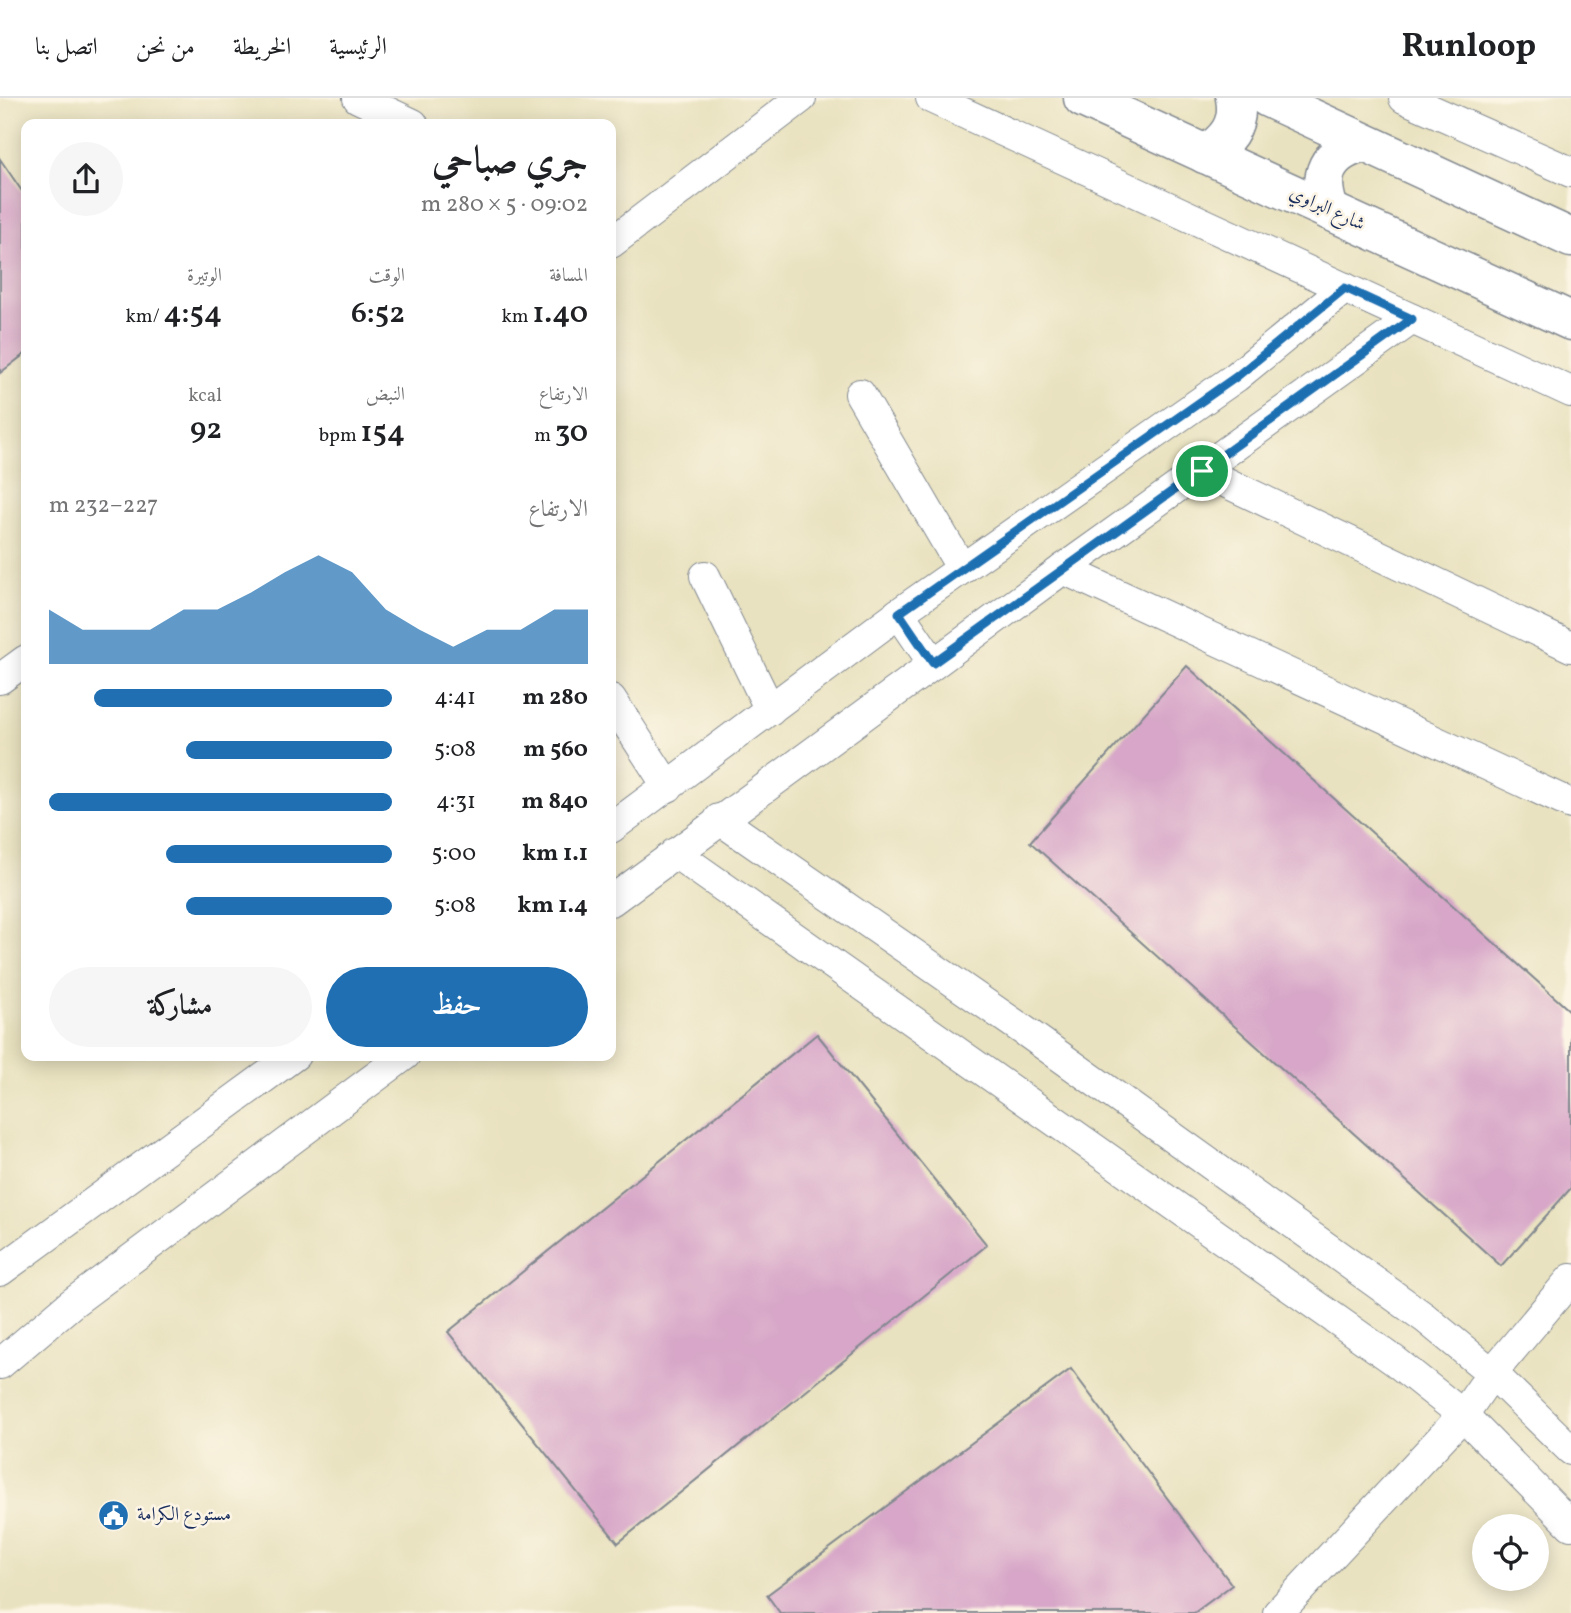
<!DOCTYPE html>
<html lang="ar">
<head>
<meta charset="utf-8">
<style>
  :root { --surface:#fff; --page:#f6f6f6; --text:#202124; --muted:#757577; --line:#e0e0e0; --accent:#1f6fb2 }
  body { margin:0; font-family:Vollkorn,Amiri,serif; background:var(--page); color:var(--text); direction:rtl; height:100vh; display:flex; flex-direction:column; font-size:26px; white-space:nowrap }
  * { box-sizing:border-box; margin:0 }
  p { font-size:23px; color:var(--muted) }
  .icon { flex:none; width:38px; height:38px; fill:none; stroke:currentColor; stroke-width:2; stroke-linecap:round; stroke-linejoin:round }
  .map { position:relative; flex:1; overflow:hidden; direction:ltr }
  .side { position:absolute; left:21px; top:21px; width:595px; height:942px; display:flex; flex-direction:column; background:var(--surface); border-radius:14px; box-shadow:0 4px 18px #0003; direction:rtl }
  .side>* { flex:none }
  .fabs { position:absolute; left:1472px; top:1416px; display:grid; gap:14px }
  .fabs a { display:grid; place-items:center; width:77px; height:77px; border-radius:50%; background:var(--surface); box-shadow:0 4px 18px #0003; font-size:35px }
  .pin { position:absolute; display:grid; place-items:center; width:60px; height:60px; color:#fff; margin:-30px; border:4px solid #fff; border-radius:50%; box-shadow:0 2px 7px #0007 }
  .round { display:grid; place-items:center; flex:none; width:74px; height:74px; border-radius:37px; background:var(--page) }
  .summary { display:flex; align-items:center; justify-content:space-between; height:119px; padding:0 28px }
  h1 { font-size:38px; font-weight:600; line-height:52px }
  .stats { display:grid; grid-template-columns:repeat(3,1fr); gap:10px; height:119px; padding:7px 28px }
  .stats div { display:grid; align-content:center }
  .stats b { font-size:30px; font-weight:600 }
  .stats small { font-size:19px; font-weight:400 }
  .stats p { font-size:19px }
  .chart { height:196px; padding:14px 28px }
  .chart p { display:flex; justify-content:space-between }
  .chart svg { width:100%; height:126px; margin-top:7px; fill:var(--accent); opacity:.7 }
  .button { display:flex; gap:14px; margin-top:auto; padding:14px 28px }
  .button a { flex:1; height:80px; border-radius:42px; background:var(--accent); color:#fff; font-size:28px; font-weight:600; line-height:80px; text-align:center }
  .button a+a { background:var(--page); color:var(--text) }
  ul { padding:0 28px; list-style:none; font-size:23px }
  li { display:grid; grid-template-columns:112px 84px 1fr; align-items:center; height:52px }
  li i { height:18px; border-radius:9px; background:var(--accent) }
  header { display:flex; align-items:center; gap:42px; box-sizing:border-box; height:98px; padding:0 35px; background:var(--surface); border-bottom:2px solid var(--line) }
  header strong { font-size:33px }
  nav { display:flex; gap:38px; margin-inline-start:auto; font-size:24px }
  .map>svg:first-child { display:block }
  .building { fill:#d7a6c8 }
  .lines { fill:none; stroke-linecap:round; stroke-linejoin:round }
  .minor-casing { stroke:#82888f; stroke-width:32 }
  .major-casing { stroke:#82888f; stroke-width:41 }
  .minor { stroke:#fff; stroke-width:30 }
  .major { stroke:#fff; stroke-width:38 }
  .route-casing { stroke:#fff; stroke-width:14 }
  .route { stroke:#1f6fb2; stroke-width:9 }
  .labels { text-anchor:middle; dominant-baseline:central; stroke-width:5; stroke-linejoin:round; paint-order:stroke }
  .street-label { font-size:19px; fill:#1b2f5e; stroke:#fcf5e5 }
  .poi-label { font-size:19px; fill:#1b2f5e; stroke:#fcf5e5; text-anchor:start }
</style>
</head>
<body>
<header>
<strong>Runloop</strong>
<nav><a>الرئيسية</a><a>الخريطة</a><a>من نحن</a><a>اتصل بنا</a></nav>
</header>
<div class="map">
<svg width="1571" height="1515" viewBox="0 0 1571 1515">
  <rect width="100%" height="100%" fill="#fcf5e5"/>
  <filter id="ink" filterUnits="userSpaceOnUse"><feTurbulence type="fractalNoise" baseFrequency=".0143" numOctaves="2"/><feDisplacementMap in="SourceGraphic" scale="14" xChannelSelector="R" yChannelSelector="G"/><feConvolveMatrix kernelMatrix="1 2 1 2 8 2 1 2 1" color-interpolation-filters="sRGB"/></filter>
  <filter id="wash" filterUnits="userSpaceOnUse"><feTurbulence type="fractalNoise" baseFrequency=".00686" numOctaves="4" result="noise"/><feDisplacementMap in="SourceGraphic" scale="28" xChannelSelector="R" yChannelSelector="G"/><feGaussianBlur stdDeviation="1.57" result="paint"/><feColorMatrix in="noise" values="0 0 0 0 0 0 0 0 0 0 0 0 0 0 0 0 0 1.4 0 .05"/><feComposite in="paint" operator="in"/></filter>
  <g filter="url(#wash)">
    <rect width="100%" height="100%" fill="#e9e2c0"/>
    <g id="blocks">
      <g class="building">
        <path d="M0 61 26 99V255L0 275Z"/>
        <path d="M1187 568 1571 914V1090L1501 1168 1030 744Z"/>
        <path d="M817 936 987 1147 618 1445 448 1234Z"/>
        <path d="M1071 1271 1232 1487 1194 1515H780L767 1497Z"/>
      </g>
    </g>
  </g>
  <g filter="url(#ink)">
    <use href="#blocks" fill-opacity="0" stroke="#82888f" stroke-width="2"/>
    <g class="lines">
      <defs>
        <g id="minor">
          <path d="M358 0 413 26"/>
          <path d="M931 0 1571 294"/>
          <path d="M1404 0 1571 74"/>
          <path d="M611 145 801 0"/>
          <path d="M860 296 962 471"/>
          <path d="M1202 373 1571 549"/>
          <path d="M1063 471 1571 706"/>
          <path d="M705 478 770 612"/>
          <path d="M899 515 933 565"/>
          <path d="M0 581 26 562"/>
          <path d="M611 601 668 689"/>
          <path d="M719 721 1029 936 1425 1220 1492 1275 1571 1352"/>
          <path d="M611 730 899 515 1236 279 1345 190"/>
          <path d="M675 755 1395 1263 1463 1317 1571 1427"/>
          <path d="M611 803 1063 471 1412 221"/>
          <path d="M0 1173 295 957"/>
          <path d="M0 1266 71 1206 405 957"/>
          <path d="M1278 1515 1463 1317 1492 1275 1571 1181"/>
        </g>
        <g id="major">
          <path d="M1083 0 1571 223"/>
          <path d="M1268 0 1571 140"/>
          <path d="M1205 56C1227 43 1240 26 1235 0"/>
          <path d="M1330 113C1316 77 1327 54 1364 45"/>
        </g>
      </defs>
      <use href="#minor" class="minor-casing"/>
      <use href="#major" class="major-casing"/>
      <use href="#minor" class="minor"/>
      <use href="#major" class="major"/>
    </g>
  </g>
  <g class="lines" filter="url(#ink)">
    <defs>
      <path id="route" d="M1345 190 1412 221 933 565 899 515 1236 279Z"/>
    </defs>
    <use href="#route" class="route-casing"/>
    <use href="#route" class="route"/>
  </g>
  <defs>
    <symbol id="civic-disc" viewBox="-11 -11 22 22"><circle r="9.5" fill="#1f6fb2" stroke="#fcf5e5"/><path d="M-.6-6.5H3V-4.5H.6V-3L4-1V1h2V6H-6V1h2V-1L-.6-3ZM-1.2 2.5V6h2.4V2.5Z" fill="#fff"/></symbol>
  </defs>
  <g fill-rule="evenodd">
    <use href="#civic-disc" x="96" y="1400" width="35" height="35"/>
  </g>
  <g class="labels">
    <g class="street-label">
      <text transform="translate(1327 111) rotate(25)">شارع البراوي</text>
    </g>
    <g class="poi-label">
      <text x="137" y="1417">مستودع الكرامة</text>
    </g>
  </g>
</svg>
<div class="fabs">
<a><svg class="icon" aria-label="locate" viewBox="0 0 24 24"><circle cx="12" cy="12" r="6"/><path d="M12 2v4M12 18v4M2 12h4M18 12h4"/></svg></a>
</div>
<div class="pin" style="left:1202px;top:373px;background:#1e9e55"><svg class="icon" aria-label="arrive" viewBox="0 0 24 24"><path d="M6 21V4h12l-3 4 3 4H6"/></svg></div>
<section class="side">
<div class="summary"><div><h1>جري صباحي</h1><p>09:02 · 5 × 280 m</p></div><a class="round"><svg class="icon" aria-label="share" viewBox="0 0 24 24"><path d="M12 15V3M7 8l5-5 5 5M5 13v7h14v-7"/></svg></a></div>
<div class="stats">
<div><p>المسافة</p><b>1.40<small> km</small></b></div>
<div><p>الوقت</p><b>6:52</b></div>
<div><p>الوتيرة</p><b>4:54<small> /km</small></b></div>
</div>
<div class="stats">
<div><p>الارتفاع</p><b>30<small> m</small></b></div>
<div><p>النبض</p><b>154<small> bpm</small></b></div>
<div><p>kcal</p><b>92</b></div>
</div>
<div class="chart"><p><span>الارتفاع</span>227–232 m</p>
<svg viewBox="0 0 160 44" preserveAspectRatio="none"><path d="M0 44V25L10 32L20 32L30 32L40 25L50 25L60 19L70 12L80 6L90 12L100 25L110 32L120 38L130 32L140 32L150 25L160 25V44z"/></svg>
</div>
<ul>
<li><b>280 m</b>4:41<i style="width:87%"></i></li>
<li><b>560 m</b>5:08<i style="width:60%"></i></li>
<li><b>840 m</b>4:31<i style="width:100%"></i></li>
<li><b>1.1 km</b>5:00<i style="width:66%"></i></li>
<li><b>1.4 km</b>5:08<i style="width:60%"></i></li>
</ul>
<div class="button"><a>حفظ</a><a>مشاركة</a></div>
</section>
</div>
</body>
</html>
